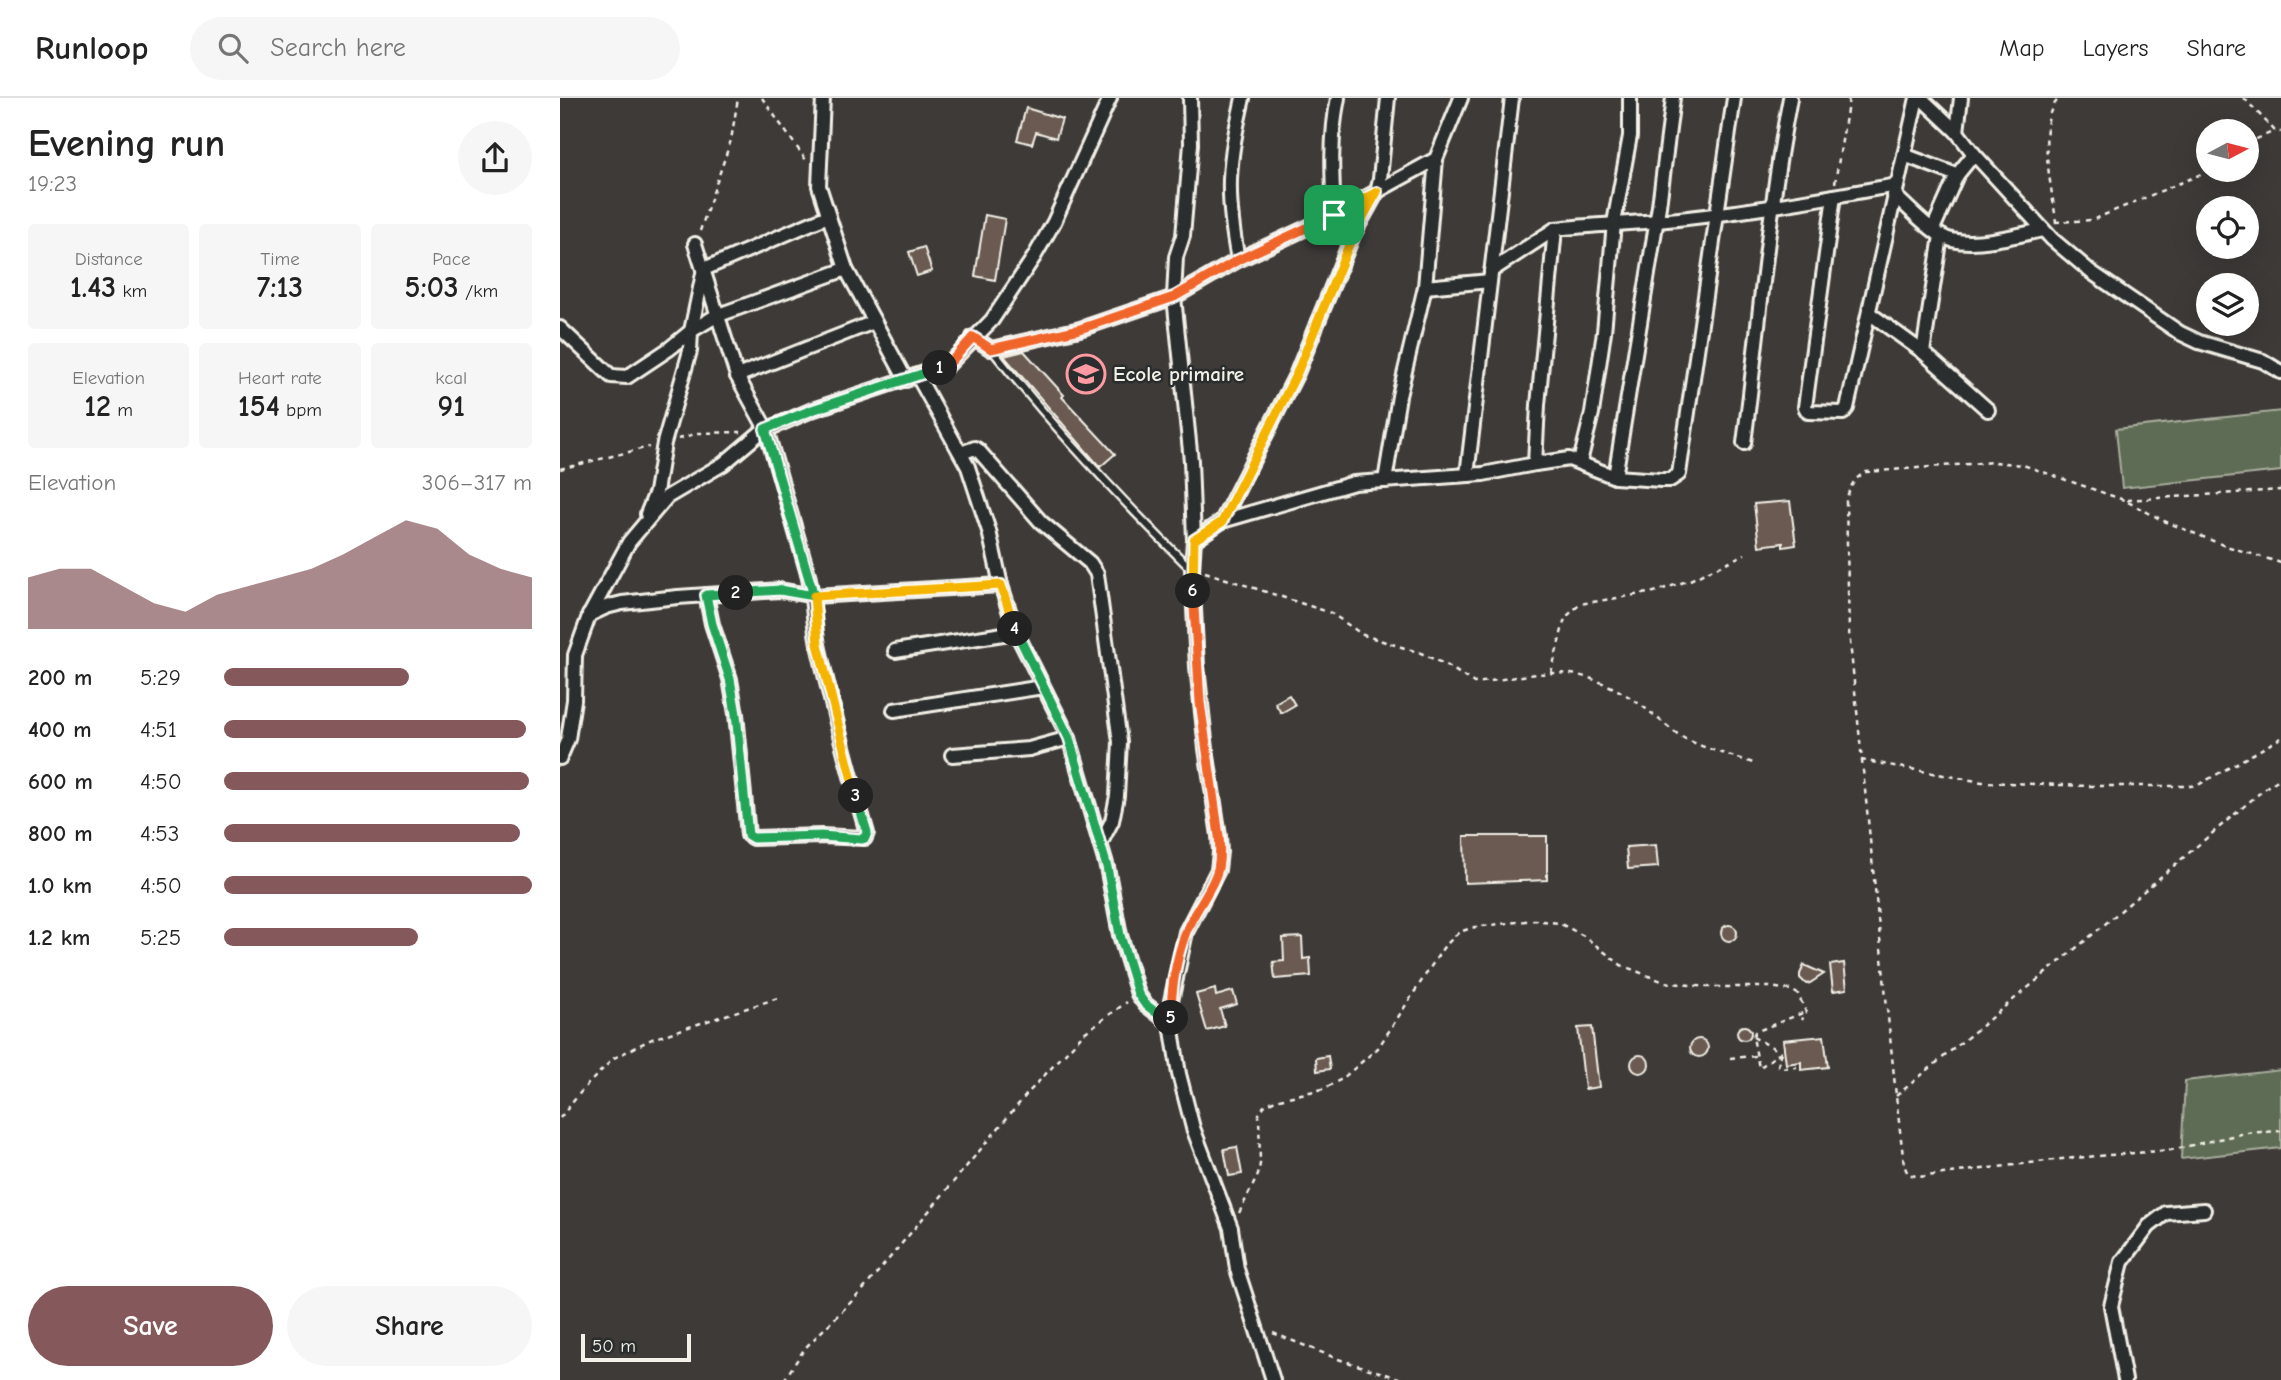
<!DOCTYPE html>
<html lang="en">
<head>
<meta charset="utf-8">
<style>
  :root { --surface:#fff; --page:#f6f6f6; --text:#222; --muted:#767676; --line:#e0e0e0; --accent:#85585c }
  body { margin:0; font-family:"Comic Neue",sans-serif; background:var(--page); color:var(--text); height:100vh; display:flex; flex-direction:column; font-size:26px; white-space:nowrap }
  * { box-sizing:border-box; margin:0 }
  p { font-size:23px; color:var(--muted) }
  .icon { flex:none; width:38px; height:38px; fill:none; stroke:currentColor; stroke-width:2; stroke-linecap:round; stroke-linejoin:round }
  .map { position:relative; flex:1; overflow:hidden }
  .side { display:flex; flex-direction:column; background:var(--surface); width:560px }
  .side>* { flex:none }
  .needle { width:46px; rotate:83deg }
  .buttons { position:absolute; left:1636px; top:21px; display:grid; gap:14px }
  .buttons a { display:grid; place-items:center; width:63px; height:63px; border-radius:50%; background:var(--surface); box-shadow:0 7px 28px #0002; font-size:35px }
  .scale { position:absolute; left:21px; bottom:18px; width:110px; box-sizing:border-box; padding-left:7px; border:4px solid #f4f1e8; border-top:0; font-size:19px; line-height:24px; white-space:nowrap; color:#f4f1e8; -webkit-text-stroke:5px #2a2d2e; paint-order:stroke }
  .pin { position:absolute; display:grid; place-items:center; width:60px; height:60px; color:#fff; margin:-30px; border-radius:14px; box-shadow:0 4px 10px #0006 }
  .km { position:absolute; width:35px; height:35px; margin:-18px; border-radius:50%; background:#222; color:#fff; font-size:19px; line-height:35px; text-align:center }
  .round { display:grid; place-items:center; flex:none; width:74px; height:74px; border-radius:37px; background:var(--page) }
  .overview { display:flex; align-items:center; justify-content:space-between; height:119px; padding:0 28px }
  h1 { font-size:38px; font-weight:700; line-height:52px }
  .stats { display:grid; grid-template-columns:repeat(3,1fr); gap:10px; height:119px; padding:7px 28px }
  .stats div { display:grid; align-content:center; border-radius:7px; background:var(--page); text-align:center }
  .stats b { font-size:30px; font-weight:700 }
  .stats small { font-size:19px; font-weight:400 }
  .stats p { font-size:19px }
  .chart { height:196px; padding:14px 28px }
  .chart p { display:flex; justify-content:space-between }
  .chart svg { width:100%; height:126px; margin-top:7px; fill:var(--accent); opacity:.7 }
  .cta { display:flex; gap:14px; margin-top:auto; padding:14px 28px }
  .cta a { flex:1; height:80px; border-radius:42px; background:var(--accent); color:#fff; font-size:28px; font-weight:700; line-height:80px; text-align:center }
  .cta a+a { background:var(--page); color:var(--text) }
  ul { padding:0 28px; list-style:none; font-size:23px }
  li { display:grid; grid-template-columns:112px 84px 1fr; align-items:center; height:52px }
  li i { height:18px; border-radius:9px; background:var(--accent) }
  header { display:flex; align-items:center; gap:42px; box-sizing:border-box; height:98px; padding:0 35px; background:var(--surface); border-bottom:2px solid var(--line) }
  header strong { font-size:33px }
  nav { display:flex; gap:38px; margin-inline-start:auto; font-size:24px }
  .search { width:490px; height:63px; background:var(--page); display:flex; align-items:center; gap:18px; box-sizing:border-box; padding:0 24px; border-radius:38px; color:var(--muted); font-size:26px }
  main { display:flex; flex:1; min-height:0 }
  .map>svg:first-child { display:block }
  .green { fill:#5f6c54; stroke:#aaae9e; stroke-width:2 }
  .building { fill:#6a5a51; stroke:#f4f1e8; stroke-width:2 }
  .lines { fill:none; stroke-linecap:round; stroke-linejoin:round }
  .service-casing { stroke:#f4f1e8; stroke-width:11 }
  .minor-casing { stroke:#f4f1e8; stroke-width:18 }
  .path { stroke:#f4f1e8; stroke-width:2.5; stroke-dasharray:5 5; stroke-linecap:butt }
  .service { stroke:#2a2d2e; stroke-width:6 }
  .minor { stroke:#2a2d2e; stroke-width:12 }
  .split-1-casing { stroke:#fff; stroke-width:14 }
  .split-2-casing { stroke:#fff; stroke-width:14 }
  .split-3-casing { stroke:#fff; stroke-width:14 }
  .split-4-casing { stroke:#fff; stroke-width:14 }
  .split-5-casing { stroke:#fff; stroke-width:14 }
  .split-6-casing { stroke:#fff; stroke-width:14 }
  .split-7-casing { stroke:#fff; stroke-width:14 }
  .split-1 { stroke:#f0652b; stroke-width:9 }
  .split-2 { stroke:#22a559; stroke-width:9 }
  .split-3 { stroke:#22a559; stroke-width:9 }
  .split-4 { stroke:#f5b400; stroke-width:9 }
  .split-5 { stroke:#22a559; stroke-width:9 }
  .split-6 { stroke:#f0652b; stroke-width:9 }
  .split-7 { stroke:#f5b400; stroke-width:9 }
  .labels { text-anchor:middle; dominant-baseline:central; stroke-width:5; stroke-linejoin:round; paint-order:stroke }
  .poi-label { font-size:21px; font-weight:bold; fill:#f4f1e8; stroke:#2a2d2e; text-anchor:start }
</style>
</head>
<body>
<header>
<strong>Runloop</strong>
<div class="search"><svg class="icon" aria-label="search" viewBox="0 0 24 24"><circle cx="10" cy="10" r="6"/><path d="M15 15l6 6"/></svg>Search here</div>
<nav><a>Map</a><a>Layers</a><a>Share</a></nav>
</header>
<main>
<section class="side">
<div class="overview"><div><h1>Evening run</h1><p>19:23</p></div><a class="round"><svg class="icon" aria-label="share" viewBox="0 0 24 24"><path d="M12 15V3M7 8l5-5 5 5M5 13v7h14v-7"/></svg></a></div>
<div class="stats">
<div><p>Distance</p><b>1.43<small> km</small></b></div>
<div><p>Time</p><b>7:13</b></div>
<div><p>Pace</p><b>5:03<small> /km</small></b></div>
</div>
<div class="stats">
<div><p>Elevation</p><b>12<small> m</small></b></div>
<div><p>Heart rate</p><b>154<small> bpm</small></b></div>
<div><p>kcal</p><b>91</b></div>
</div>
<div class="chart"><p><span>Elevation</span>306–317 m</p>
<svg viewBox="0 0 160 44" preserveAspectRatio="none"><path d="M0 44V26L10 23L20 23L30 29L40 35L50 38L60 32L70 29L80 26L90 23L100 18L110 12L120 6L130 9L140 18L150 23L160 26V44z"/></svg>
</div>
<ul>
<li><b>200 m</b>5:29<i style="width:60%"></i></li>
<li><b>400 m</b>4:51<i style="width:98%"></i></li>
<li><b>600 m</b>4:50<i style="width:99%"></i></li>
<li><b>800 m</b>4:53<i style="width:96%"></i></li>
<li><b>1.0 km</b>4:50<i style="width:100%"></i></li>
<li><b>1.2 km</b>5:25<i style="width:63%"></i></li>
</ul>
<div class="cta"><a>Save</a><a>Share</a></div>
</section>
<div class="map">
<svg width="1721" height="1282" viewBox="0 0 1721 1282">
  <rect width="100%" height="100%" fill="#3d3a38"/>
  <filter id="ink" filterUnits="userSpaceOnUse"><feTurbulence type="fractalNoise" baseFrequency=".0143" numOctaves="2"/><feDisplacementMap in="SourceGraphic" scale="14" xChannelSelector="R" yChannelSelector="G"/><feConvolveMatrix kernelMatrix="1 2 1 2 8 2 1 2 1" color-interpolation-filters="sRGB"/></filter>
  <g filter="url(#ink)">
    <g class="green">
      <path d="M1721 313V373L1562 390 1556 331Z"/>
      <path d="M1721 972V1050L1621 1061 1625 983Z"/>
    </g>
    <g class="building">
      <path d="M466 10 502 21 496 40 476 34 472 46 457 42Z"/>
      <path d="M425 117 445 121 435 182 415 178Z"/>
      <path d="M364 149 372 173 357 178 349 154Z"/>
      <path d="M464 253 504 297 502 299 555 356 540 369 444 258Z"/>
      <path d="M1230 403 1236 447 1223 449V445L1199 448 1194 406Z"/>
      <path d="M729 597 735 607 721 615 715 605Z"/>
      <path d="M904 738H987V782L905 785Z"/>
      <path d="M1096 747 1098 769 1068 771 1066 749Z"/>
      <circle cx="1169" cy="835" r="8"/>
      <path d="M742 839 743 861 750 860 751 878 715 881 713 864 724 863 723 840Z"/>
      <path d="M1284 865 1287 891 1273 893 1270 867Z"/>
      <path d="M1244 867 1264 876 1250 885 1246 886 1240 880V876Z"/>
      <path d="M655 891 656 898 673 893 677 906 660 911 665 928 647 933 636 896Z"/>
      <circle cx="1184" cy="935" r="7"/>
      <path d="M1032 929 1039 989 1025 991 1018 930Z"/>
      <path d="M1264 938 1268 969 1241 972V964L1226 966 1223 942Z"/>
      <circle cx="1139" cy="950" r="9"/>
      <circle cx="1080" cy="966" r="9"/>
      <path d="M768 958 770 971 757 973 756 960Z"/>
      <path d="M677 1049 682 1076 669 1078 664 1051Z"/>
    </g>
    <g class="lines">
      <defs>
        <path id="service" d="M432 252C494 330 561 402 632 472"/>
        <g id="minor">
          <path d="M263 0 259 88 286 171 346 282"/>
          <path d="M630 0 631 46 623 138 616 159 614 199 631 363 634 442 632 472 637 569 646 651 659 738 660 754 658 772 626 834 611 903V926L619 976 633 1030 671 1130 677 1171 713 1282"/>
          <path d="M828 0 820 81 817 94 793 137 737 275 662 423 794 385 923 376 975 366 978 307 995 131C1029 127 1063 126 1097 123 1177 116 1258 101 1337 87"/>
          <path d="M1361 0 1397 34 1414 56 1492 141 1531 174 1620 235 1639 244 1703 263 1721 274"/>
          <path d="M1397 34 1401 0"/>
          <path d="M1344 57 1397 77 1414 56"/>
          <path d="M1334 97C1349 110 1364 127 1380 137 1404 153 1456 137 1483 132"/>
          <path d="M1274 98 1245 309 1248 314 1283 315 1287 310 1357 0"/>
          <path d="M774 117C772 78 770 39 778 0"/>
          <path d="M1373 131 1397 77"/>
          <path d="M135 146 177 278 206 331 248 476C254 501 253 526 259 551 273 612 289 674 307 735L305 740 261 738 193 740 188 737 176 616 170 581 152 526 146 497"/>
          <path d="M678 162C673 135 669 108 670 81 671 53 677 27 683 0"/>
          <path d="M931 173 995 131"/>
          <path d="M865 189 930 183"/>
          <path d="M1309 215 1363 254 1428 312"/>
          <path d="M0 230 51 278 67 279 109 251 131 233 156 218 286 171"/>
          <path d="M413 239 431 251 520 231 614 199 678 162 774 117 876 61 901 0"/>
          <path d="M1363 254 1381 138"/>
          <path d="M357 277 408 369 429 433 441 487 456 534 509 640 547 769 560 837 578 896 585 906 611 926"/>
          <path d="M177 278 314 224"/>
          <path d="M1184 345C1199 230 1208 114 1230 0"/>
          <path d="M401 355 415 350 418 352 481 424 530 465 537 476 560 644 557 698 552 723 540 746"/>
          <path d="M1020 364 1032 315 1044 234 1054 125 1070 38V0"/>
          <path d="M975 366 1009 361 1055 379 1101 382H1110L1119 376 1174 0"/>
          <path d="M907 377 952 0"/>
          <path d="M1055 379 1099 108 1113 0"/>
          <path d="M825 383 839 298 865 189 876 61"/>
          <path d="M87 416 96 394 104 345 130 253 131 233 144 171 268 118"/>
          <path d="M634 442 662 423"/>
          <path d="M29 517 46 509 62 505 118 499 220 492 254 498 441 487"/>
          <path d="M335 553 456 534"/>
          <path d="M334 612 483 589"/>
          <path d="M392 657 469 651 509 640"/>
          <path d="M0 660 8 641 14 602 15 557 29 518 69 444 107 399 163 366 201 334 252 312 388 267 432 222 474 159 494 124 550 0"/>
          <path d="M1565 1282 1551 1208 1562 1164 1589 1128 1606 1115 1644 1112"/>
        </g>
      </defs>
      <use href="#service" class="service-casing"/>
      <use href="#minor" class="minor-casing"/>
      <g class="path">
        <path d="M202 0 246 62"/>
        <path d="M1684 0 1715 33 1721 34"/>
        <path d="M1687 45 1715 33"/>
        <path d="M1275 85 1289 0"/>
        <path d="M1495 124 1532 122 1639 77 1648 71"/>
        <path d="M1496 125C1494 96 1473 21 1500 0"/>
        <path d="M140 133 171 42 178 0"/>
        <path d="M118 341 138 335 181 334"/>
        <path d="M0 371 89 349"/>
        <path d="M1567 402 1721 392"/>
        <path d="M1721 465 1663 447 1604 423 1564 402 1463 367 1434 364 1306 374C1293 381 1290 389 1286 403L1289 534 1336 998 1344 1067 1348 1076 1359 1079 1502 1061 1611 1052 1685 1035 1721 1033"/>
        <path d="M645 474 771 515 803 537 861 555 888 568 914 585C946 582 979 572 1011 576 1033 579 1057 590 1075 603 1092 614 1105 628 1122 639 1144 651 1170 657 1193 665"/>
        <path d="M991 575 1005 520 1020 506 1094 494 1130 482 1185 456"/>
        <path d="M1301 662 1422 684 1528 688H1631L1640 686 1721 640"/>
        <path d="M1193 939 1221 954"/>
        <path d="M1221 954 1199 970 1193 939 1195 934 1245 914"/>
        <path d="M1221 954 1218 968 1221 970 1237 969"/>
        <path d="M1170 960 1196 958"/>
        <path d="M1336 998 1532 837 1708 688 1721 680"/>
        <path d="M0 1020 24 990 54 960 92 941 221 899"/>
        <path d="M679 1115 698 1077 700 1066 699 1016 704 1008 715 1002 763 991 782 981 818 950 883 850 899 834 915 829 974 822 999 825 1024 838 1061 867 1104 884 1147 889H1210L1231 892 1238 896 1246 914 1242 922"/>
        <path d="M713 1235 778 1261 845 1282"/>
        <path d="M224 1282 245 1250 302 1193 467 996 524 935 567 904"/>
      </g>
      <use href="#service" class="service"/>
      <use href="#minor" class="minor"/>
    </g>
  </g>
  <g class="lines" filter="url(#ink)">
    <defs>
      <path id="split-1" d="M380 270 388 267 413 239 431 251 520 231 614 199 678 162 774 117"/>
      <path id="split-2" d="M176 495 220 492 254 498 205 331 252 312 380 270"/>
      <path id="split-3" d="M176 495 146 497 152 526 170 581 176 616 188 737 193 740 261 738 302 741 305 740 307 734 296 698"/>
      <path id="split-4" d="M296 698 258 546 254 498 441 487 455 531"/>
      <path id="split-5" d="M455 531 509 640 547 769 560 837 578 896 585 906 611 926V920"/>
      <path id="split-6" d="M611 920C611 892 616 861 626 834 634 812 652 793 658 771 660 760 660 748 659 738L640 604 633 493"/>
      <path id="split-7" d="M633 493 634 442 662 424 737 275 793 137 817 94 774 117"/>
    </defs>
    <use href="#split-1" class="split-1-casing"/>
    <use href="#split-2" class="split-2-casing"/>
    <use href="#split-3" class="split-3-casing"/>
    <use href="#split-4" class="split-4-casing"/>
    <use href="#split-5" class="split-5-casing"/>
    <use href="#split-6" class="split-6-casing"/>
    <use href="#split-7" class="split-7-casing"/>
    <use href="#split-1" class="split-1"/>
    <use href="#split-2" class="split-2"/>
    <use href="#split-3" class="split-3"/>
    <use href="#split-4" class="split-4"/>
    <use href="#split-5" class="split-5"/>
    <use href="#split-6" class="split-6"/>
    <use href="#split-7" class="split-7"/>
  </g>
  <defs>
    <symbol id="school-ring" viewBox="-11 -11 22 22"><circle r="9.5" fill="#2a2d2e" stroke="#ff9aa2" stroke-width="1.5"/><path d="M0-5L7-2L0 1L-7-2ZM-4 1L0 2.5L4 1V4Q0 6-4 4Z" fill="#ff9aa2"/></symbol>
  </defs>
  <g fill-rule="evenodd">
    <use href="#school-ring" x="504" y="254" width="44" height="44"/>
  </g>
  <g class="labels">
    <g class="poi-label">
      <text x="553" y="276">Ecole primaire</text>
    </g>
  </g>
</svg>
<div class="buttons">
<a><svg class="needle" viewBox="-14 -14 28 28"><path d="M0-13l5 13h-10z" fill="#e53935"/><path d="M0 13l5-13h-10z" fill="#767676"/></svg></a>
<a><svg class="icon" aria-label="locate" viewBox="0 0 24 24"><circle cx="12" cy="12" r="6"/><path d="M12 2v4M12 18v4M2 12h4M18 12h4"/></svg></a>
<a><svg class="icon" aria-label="layers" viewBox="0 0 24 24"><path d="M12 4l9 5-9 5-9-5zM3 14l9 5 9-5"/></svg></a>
</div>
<div class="scale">50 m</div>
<div class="pin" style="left:774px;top:117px;background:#1e9e55"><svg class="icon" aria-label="arrive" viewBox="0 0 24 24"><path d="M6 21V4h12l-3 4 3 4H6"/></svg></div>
<b class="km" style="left:380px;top:270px">1</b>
<b class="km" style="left:176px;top:495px">2</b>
<b class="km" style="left:296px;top:698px">3</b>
<b class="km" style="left:455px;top:531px">4</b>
<b class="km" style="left:611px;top:920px">5</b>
<b class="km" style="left:633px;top:493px">6</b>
</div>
</main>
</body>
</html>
